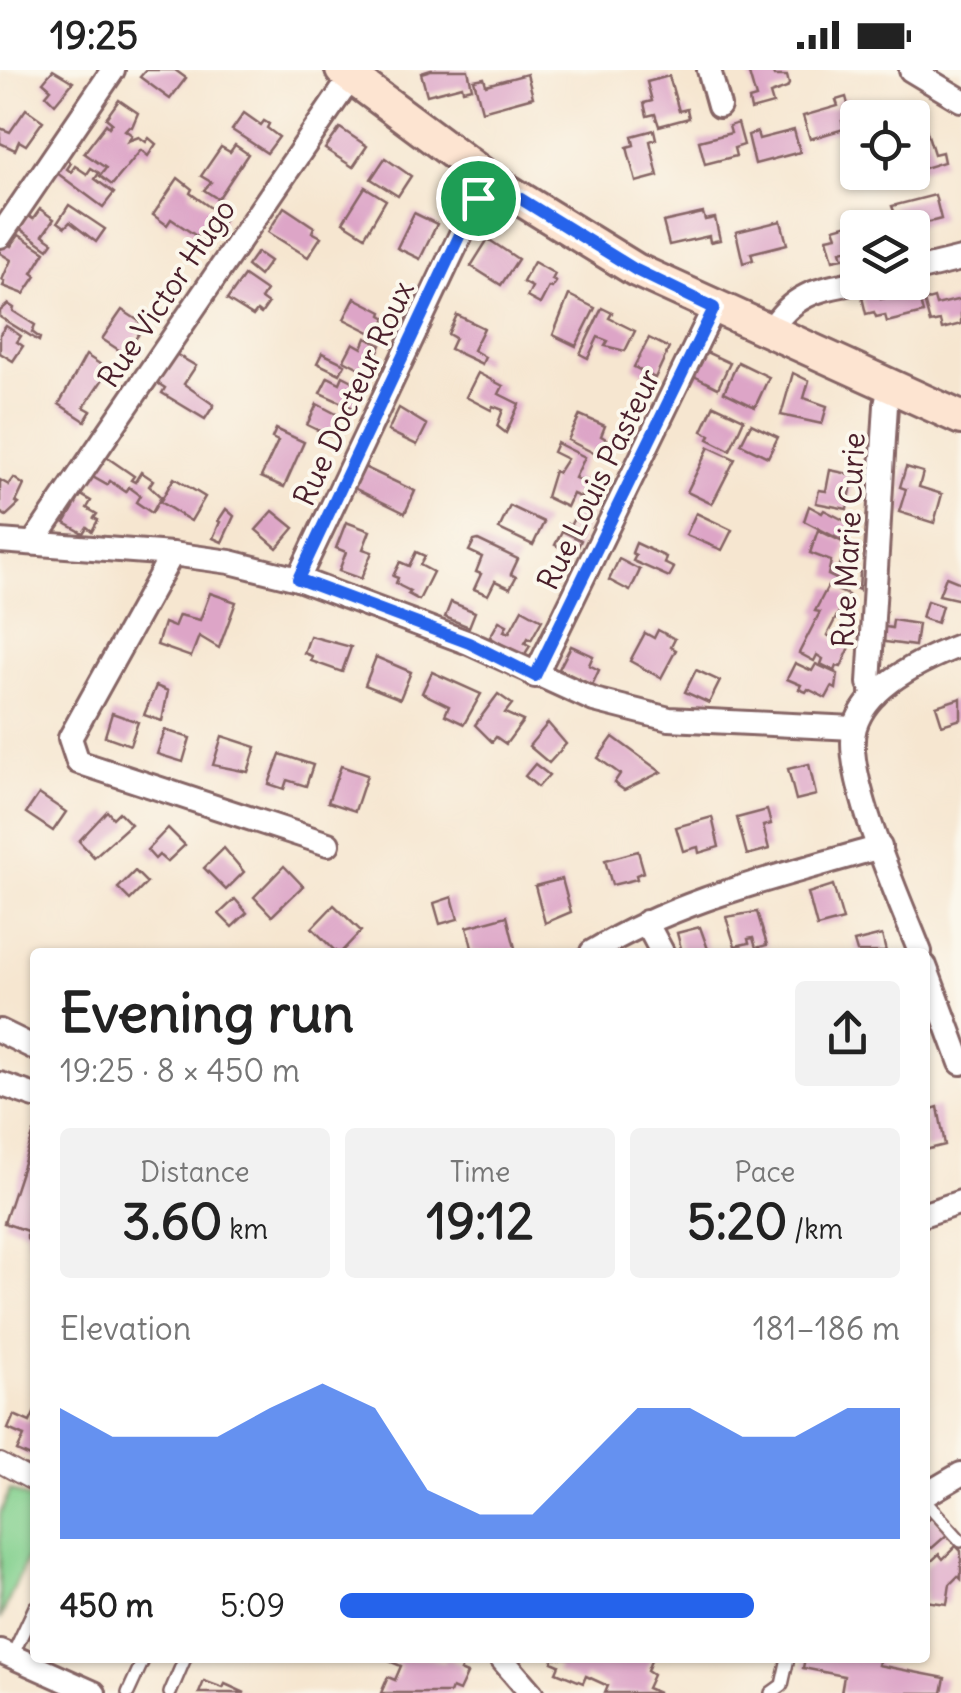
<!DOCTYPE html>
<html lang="en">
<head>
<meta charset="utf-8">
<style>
  :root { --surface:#fff; --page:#f2f2f2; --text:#222; --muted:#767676; --accent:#2563eb }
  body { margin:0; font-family:Delius,sans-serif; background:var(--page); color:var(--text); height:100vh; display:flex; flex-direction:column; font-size:38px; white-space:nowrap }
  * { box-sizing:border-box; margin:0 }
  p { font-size:32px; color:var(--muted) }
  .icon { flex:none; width:55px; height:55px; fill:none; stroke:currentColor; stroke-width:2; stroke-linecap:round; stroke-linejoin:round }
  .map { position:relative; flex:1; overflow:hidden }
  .sheet { position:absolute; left:30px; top:878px; width:900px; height:715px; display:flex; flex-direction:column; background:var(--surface); border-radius:10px; box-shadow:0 2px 8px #0004 }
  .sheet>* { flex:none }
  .fabs { position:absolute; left:840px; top:30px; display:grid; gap:20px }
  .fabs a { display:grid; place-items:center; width:90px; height:90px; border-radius:10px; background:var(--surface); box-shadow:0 2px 8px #0004; font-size:50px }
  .pin { position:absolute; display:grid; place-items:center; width:85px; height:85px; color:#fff; margin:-42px; border:5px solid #fff; border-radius:50%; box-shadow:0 2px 10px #0007 }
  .round { display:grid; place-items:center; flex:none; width:105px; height:105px; border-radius:10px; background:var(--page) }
  .overview { display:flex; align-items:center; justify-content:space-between; height:170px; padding:0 30px }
  h1 { font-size:55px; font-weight:700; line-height:75px }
  .metrics { display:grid; grid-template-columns:repeat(3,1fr); gap:15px; height:170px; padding:10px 30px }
  .metrics div { display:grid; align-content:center; border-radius:10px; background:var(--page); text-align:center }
  .metrics b { font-size:50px; font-weight:700 }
  .metrics small { font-size:28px; font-weight:400 }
  .metrics p { font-size:28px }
  .chart { height:280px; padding:20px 30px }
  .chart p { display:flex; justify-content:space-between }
  .chart svg { width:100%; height:180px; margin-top:10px; fill:var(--accent); opacity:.7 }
  ul { padding:0 30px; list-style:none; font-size:32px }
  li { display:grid; grid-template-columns:160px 120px 1fr; align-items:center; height:75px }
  li i { height:25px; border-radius:12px; background:var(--accent) }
  .status { display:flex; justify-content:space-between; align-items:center; height:70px; padding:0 50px; background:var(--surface); direction:ltr }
  .status svg { height:28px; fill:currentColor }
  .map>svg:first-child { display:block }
  .green { fill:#83d08e; stroke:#66785c; stroke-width:2.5 }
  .building { fill:#dda5c7 }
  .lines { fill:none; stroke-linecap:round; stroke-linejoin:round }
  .service-casing { stroke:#866565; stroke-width:16 }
  .pedestrian-casing { stroke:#866565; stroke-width:22 }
  .minor-casing { stroke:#866565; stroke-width:28 }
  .secondary-casing { stroke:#866565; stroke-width:38 }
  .service { stroke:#fff; stroke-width:11 }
  .pedestrian { stroke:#fff; stroke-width:18 }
  .minor { stroke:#fff; stroke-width:22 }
  .secondary { stroke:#fde4d1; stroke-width:32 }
  .route-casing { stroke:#fff; stroke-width:20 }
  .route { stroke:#2563eb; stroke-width:12 }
  .labels { text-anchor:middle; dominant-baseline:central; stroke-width:8; stroke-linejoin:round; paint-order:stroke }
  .street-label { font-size:30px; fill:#4a1f2b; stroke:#fbf7ec }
</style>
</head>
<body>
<div class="status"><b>19:25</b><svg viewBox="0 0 49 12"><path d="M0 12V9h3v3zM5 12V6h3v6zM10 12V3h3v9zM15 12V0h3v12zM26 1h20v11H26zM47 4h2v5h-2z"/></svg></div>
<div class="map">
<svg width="961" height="1623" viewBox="0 0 961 1623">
  <rect width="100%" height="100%" fill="#fbf7ec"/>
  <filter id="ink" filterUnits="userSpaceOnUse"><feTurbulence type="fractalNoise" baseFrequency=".01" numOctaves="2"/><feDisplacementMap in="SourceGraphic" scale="20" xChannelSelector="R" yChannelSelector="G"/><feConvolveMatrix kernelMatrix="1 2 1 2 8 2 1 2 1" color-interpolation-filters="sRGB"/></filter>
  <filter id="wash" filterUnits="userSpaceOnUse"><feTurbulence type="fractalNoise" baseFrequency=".0048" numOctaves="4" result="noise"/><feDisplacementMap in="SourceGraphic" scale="40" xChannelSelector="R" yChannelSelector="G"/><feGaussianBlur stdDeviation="2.25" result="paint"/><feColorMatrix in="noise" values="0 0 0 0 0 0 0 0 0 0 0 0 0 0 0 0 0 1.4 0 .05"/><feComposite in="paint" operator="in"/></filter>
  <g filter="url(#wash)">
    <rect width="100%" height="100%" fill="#f6e6d0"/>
    <path class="green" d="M10 1420 35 1431V1470L0 1550V1444Z"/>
    <g id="blocks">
      <g class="building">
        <path d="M53 0 73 12 55 34 46 25 51 19 43 12Z"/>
        <path d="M146 0H175L186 8 170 29 140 7Z"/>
        <path d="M431 0H468L472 18 463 20 462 16 427 25 421 3Z"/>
        <path d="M748 0H772L774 6H787L789 14 787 18 770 24 773 34 751 40 749 30 756 28Z"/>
        <path d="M527 4 533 27 482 41 474 10 484 8 486 15Z"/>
        <path d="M669 6 679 41 687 39 689 48 659 56 655 44 647 46 644 33 652 31 647 12Z"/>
        <path d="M846 27 852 49 842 51 844 59 810 69 803 46 838 36 836 30Z"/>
        <path d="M119 30 138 43 132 57 129 56 125 60 132 65 128 71 139 67 146 72 149 68 156 74 148 86 141 80 112 115 100 106 106 98 84 83 106 54 109 57 112 53 106 48Z"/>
        <path d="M26 39 43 51 26 75 19 71 15 80 0 73V58L10 62Z"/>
        <path d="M244 43 261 55 264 51 269 54 267 58 279 67 267 83 232 60Z"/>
        <path d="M921 43 934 84 942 82 944 92 921 99 918 90 912 91V45Z"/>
        <path d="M738 53 744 75 734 78 736 86 705 94 699 71 731 63 729 56Z"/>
        <path d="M340 58 367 76 353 97 325 79Z"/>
        <path d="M654 60 656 69 650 71 658 106 636 112 627 77 634 75 632 66Z"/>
        <path d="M794 60 800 82 755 94 748 65 757 62 759 69Z"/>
        <path d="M235 75 248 84 218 129 204 120 211 112 201 106 221 77 230 82Z"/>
        <path d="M63 87 71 93 67 99 71 102 75 96 87 104 91 98 99 103 95 109 114 123 103 137 53 100Z"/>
        <path d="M385 88 411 106 398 126 371 109Z"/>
        <path d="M178 108 192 119 190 123 225 148 207 173 171 149 167 155 153 145Z"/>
        <path d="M365 117 386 130 365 166 343 152Z"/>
        <path d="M935 125 941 149 907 158H887L885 147 895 144 892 136Z"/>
        <path d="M69 135 105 159 96 172 70 152 65 157 58 152Z"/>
        <path d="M284 137 314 157 312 162 321 167 308 187 268 162Z"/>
        <path d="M40 139 54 149 43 165 53 172 48 179 19 158 27 145 33 149Z"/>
        <path d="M414 143 437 154 420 189 397 178Z"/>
        <path d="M703 143 705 150 715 148 720 170 710 172 709 166 669 175 663 152Z"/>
        <path d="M866 149 868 158H858V176L841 181 843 188 833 190 827 168 837 166 834 158Z"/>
        <path d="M781 151 787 174 751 183 753 190 743 193 736 162Z"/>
        <path d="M19 165 45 182 32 203 36 206 24 224 3 216 5 212 2 210 11 190 0 183V177L4 172 11 176Z"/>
        <path d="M488 169 518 189 501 215 471 196Z"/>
        <path d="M257 182 270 191 259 206 247 196Z"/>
        <path d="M534 192 555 204 552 210 556 212 552 218 549 217 540 234 527 227 532 217 523 212Z"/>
        <path d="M244 206 266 221 261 229 268 234 261 244 257 241 253 246 227 230Z"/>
        <path d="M917 220 923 243 887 252 885 245 876 247 874 242 866 244 862 227 880 222 881 229Z"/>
        <path d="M569 225 595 238 576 276 553 265Z"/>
        <path d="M355 228 382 242 381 245 386 248 382 256 377 254 372 263 344 249Z"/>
        <path d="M934 228 936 235 961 229V254L942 259 940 251 930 253 924 231Z"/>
        <path d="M8 234 14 238 13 241 35 255 32 262 40 268 39 271 0 247V241Z"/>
        <path d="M602 238 612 243 609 248 635 261 625 281 605 276 608 271 598 267 588 288 580 284Z"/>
        <path d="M122 240 145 255 125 284 102 269Z"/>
        <path d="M457 245 484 258 473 280 485 287 482 294 450 279 455 268 448 264Z"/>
        <path d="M6 256 21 266 17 272 23 276 13 291 0 283V264Z"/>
        <path d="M366 268 381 275 375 287 380 290 373 305 344 290 353 273 362 278Z"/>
        <path d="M649 268 669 278 655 308 634 297Z"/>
        <path d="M704 281 730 293 718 318 692 305Z"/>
        <path d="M174 283 196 296 184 314 214 335 205 349 162 323 165 318 156 312Z"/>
        <path d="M322 283 345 294 340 304 317 293Z"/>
        <path d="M86 285 109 300 84 337 91 341 85 351 59 334Z"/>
        <path d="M738 292 769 307 755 337 724 322Z"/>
        <path d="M478 303 503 316 499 324 519 334 506 363 497 356 503 340 493 336 491 340 466 327Z"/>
        <path d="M793 303 809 311 804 328 827 336 822 354 781 345Z"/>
        <path d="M343 306 364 317 353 338 320 323 328 307 340 313Z"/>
        <path d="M317 334 340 346 330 366 307 355Z"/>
        <path d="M714 335 744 349 730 380 708 369 710 365 702 361Z"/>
        <path d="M399 338 427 355 417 375 388 361Z"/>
        <path d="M580 345 605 356 601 366 606 369 598 385 568 370Z"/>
        <path d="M751 354 778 367 768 387 741 374Z"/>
        <path d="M276 359 304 372 284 417 261 407 278 371 272 368Z"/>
        <path d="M557 373 585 387 575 408 605 422 602 427 607 429 603 437 573 424 567 437 546 427 554 401 558 403 567 389 553 382Z"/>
        <path d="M709 377 735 389 712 434 687 422Z"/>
        <path d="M105 386 134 406 131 410 135 412 141 402 153 410 149 416 161 427 152 443 136 432 140 425 129 417 126 422 110 411 107 415 91 406Z"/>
        <path d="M364 397 415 421 405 443 354 418Z"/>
        <path d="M906 397 923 402 919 417 942 424 934 453 899 442 906 419 900 417Z"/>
        <path d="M830 400 854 405 847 439 816 433 819 420 826 421Z"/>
        <path d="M14 408 24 415 16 432 19 434 6 446 0 442V410L9 415Z"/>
        <path d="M174 408 205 427 191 451 160 432Z"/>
        <path d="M81 425 91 431 87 438 97 444 94 448 98 450 92 461 87 457 83 463 65 453Z"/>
        <path d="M582 433 593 438 580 466 565 458 567 454 570 456Z"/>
        <path d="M510 436 544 452 533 475 499 459Z"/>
        <path d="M809 436 822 443 824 440 853 455 845 472 804 451Z"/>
        <path d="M226 439 234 446 222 472 213 468 220 452 218 451Z"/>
        <path d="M273 441 294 458 277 478 256 460Z"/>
        <path d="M696 443 732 460 722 480 686 465Z"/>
        <path d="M346 452 370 461 363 479 372 482 361 509 339 501 346 482 336 478Z"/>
        <path d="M818 460 847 474 840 495 860 502 859 520 828 505 831 491 810 483Z"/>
        <path d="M562 461 581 470 575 484 555 475Z"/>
        <path d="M478 470 518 489 511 504 516 507 510 518 495 511 488 525 474 519 481 504 476 502 482 487 469 481 474 471Z"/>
        <path d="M636 473 666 487 664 493 674 498 669 507 633 491 636 485 632 483Z"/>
        <path d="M416 482 425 486 420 495 433 502 419 530 408 524 410 521 400 516 396 513 398 508 393 506 400 492 409 496Z"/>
        <path d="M619 489 640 500 630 521 609 510Z"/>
        <path d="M946 507 961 513V530L939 525Z"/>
        <path d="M828 516 848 525 844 541 840 540 827 565 850 577 841 597 837 596 835 601 821 594 823 589 817 585 814 591 799 583 820 542 815 541Z"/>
        <path d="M210 523 236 532 219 578 199 566 191 587 157 575 164 553 174 557 179 545 200 550Z"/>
        <path d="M927 531 942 536 937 553 922 548Z"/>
        <path d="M451 532 475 542 469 557 445 547Z"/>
        <path d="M522 539 542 550 531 570 528 568 525 573 530 576 523 587 490 567 499 551 507 555 504 561 509 563Z"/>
        <path d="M893 550 918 554 915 576 878 571 879 556 892 558Z"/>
        <path d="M658 560 675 569 671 577 676 580 661 608 630 591 645 563 654 568Z"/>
        <path d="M310 566 351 577 342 602 311 591 312 586 304 583Z"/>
        <path d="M571 576 593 586 589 595 599 600 592 615 559 599Z"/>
        <path d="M376 587 411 602 400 629 365 615Z"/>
        <path d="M795 593 812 601 816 594 838 604 836 619 832 617 826 628 808 619 806 622 799 619 801 615 787 609Z"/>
        <path d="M696 600 720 611 709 633 685 622Z"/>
        <path d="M432 602 481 624 464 654 445 645 449 636 422 623Z"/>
        <path d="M156 616 168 621 162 651 144 645Z"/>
        <path d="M498 624 512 634 505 643 523 651 506 674 496 667 492 672 475 655Z"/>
        <path d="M961 628V649L942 655 936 636Z"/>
        <path d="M112 643 138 652 130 675 105 666Z"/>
        <path d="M548 653 566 674 549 693 529 676Z"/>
        <path d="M165 660 190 668 183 692 157 684Z"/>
        <path d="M222 666 256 677 248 702 213 695Z"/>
        <path d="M613 667 661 702 624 720 614 713 620 704 598 688Z"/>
        <path d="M280 684 313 695 306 716 287 710 284 719 269 714Z"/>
        <path d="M535 694 549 705 538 717 525 706Z"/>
        <path d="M809 694 816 725 796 730 788 699Z"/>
        <path d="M341 696 367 705 355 741 328 732Z"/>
        <path d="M39 724 66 742 53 761 26 743Z"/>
        <path d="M767 740 771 754 763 756 769 779 747 785 737 748Z"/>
        <path d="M107 741 113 748 119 742 131 754 94 787 79 771Z"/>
        <path d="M712 747 719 777 699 783 698 777 683 781 676 757Z"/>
        <path d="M168 758 185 775 167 792 159 785 155 789 147 780Z"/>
        <path d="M224 778 244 802 226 820 204 798Z"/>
        <path d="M638 781 644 802 636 805 637 809 612 815 605 790Z"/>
        <path d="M284 796 303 816 272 846 254 827Z"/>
        <path d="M135 801 147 813 130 830 118 818Z"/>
        <path d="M562 809 571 842 545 853 535 816Z"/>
        <path d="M833 815 843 850 817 857 808 823Z"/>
        <path d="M452 827 458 849 440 854 434 833Z"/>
        <path d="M235 829 247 843 232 857 219 844Z"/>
        <path d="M334 835 361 861 341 882H336L312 858Z"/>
        <path d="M757 842 767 875 756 878 753 868 748 869 749 873 735 876 726 847Z"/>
        <path d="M507 846 516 882H473L467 857Z"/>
        <path d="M700 857 709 882H682L677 863Z"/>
        <path d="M882 865 886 882H857L854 872Z"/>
        <path d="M938 1037 945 1075 925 1080V1041Z"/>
        <path d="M34 1062H35V1178L27 1169V1161L4 1153Z"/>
        <path d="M35 1341V1389L17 1381 24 1366 8 1359 14 1345 30 1352Z"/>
        <path d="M934 1445 949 1463 932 1478 925 1474V1453Z"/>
        <path d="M956 1476 961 1481V1509L958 1506 950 1514 947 1534 925 1531V1497L939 1484 943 1489Z"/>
        <path d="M382 1588H430L443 1593 446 1588 463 1595 460 1601 467 1604 459 1621 452 1618 450 1623H381L388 1607 395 1610 401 1596Z"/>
        <path d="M554 1588H652L647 1601 653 1605 647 1618 659 1623H605L608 1616 586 1606 583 1613 556 1602 559 1595 552 1592Z"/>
        <path d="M805 1588H880L878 1595 945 1608 942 1623H841L844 1606 803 1598Z"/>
        <path d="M204 1611 223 1618 225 1614 245 1623H199Z"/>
      </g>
    </g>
  </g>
  <g filter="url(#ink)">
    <use href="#blocks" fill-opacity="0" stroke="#866565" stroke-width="2.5"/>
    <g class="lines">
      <defs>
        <g id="service">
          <path d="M925 1431 961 1471"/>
          <path d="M12 1586 35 1537"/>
          <path d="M128 1623 144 1588"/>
          <path d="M170 1623 185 1588"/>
          <path d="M771 1623 782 1615 788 1588"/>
        </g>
        <path id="pedestrian" d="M0 1393 35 1412"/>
        <g id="minor">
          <path d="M709 0 719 36"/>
          <path d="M911 0 961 30"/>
          <path d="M0 166 113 0"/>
          <path d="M912 201 961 189"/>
          <path d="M769 262C793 224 815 220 858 212"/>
          <path d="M0 471 172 484 230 492 298 509 469 573 594 630 669 649 854 658"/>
          <path d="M33 473 341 22 353 9"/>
          <path d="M172 484 70 668 78 692 328 774"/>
          <path d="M298 509 481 122 490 110"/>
          <path d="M535 606 714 238"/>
          <path d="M875 625 869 613 886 335 890 318"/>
          <path d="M646 852 662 882"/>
          <path d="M592 882C680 828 782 806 880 777"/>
          <path d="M920 882C902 835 841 702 855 657 868 615 924 589 961 575"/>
          <path d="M925 896 961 993"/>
          <path d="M0 961 35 978"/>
          <path d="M0 1014 35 1026"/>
          <path d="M925 1144 961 1132"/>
          <path d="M925 1425 961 1404"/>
          <path d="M0 1581 94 1623"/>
          <path d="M501 1588 531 1623"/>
        </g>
        <path id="secondary" d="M342 0 490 110 636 200 961 348"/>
      </defs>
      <use href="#service" class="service-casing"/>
      <use href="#pedestrian" class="pedestrian-casing"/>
      <use href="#minor" class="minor-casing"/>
      <use href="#secondary" class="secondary-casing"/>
      <use href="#service" class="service"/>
      <use href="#pedestrian" class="pedestrian"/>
      <use href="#minor" class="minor"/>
      <use href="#secondary" class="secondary"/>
    </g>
  </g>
  <g class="lines" filter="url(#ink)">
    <defs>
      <path id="route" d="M490 110 636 200 714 238 535 606 469 573 298 509 480 122Z"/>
    </defs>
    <use href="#route" class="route-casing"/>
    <use href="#route" class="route"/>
  </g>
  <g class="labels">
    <g class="street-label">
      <text transform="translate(166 223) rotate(-56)">Rue Victor Hugo</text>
      <text transform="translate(353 323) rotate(-65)">Rue Docteur Roux</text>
      <text transform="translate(598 409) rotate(-64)">Rue Louis Pasteur</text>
      <text transform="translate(848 470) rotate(-87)">Rue Marie Curie</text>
    </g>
  </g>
</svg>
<div class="fabs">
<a><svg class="icon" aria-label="locate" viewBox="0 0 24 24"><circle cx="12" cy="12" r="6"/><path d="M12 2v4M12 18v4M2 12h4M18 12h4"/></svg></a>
<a><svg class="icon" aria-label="layers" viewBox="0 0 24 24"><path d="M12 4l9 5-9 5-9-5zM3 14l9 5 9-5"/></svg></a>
</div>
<div class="pin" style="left:478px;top:128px;background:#1e9e55"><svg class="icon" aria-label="arrive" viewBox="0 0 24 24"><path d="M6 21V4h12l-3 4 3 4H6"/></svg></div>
<section class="sheet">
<div class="overview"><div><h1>Evening run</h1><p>19:25 · 8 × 450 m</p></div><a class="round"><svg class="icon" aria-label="share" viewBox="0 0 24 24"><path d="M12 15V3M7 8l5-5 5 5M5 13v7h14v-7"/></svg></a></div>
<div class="metrics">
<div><p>Distance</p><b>3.60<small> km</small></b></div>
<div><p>Time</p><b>19:12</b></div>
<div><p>Pace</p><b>5:20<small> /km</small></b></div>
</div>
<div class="chart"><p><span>Elevation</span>181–186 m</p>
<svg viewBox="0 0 160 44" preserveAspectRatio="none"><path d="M0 44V12L10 19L20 19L30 19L40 12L50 6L60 12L70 32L80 38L90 38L100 25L110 12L120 12L130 19L140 19L150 12L160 12V44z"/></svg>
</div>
<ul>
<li><b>450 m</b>5:09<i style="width:74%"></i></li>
</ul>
</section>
</div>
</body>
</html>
